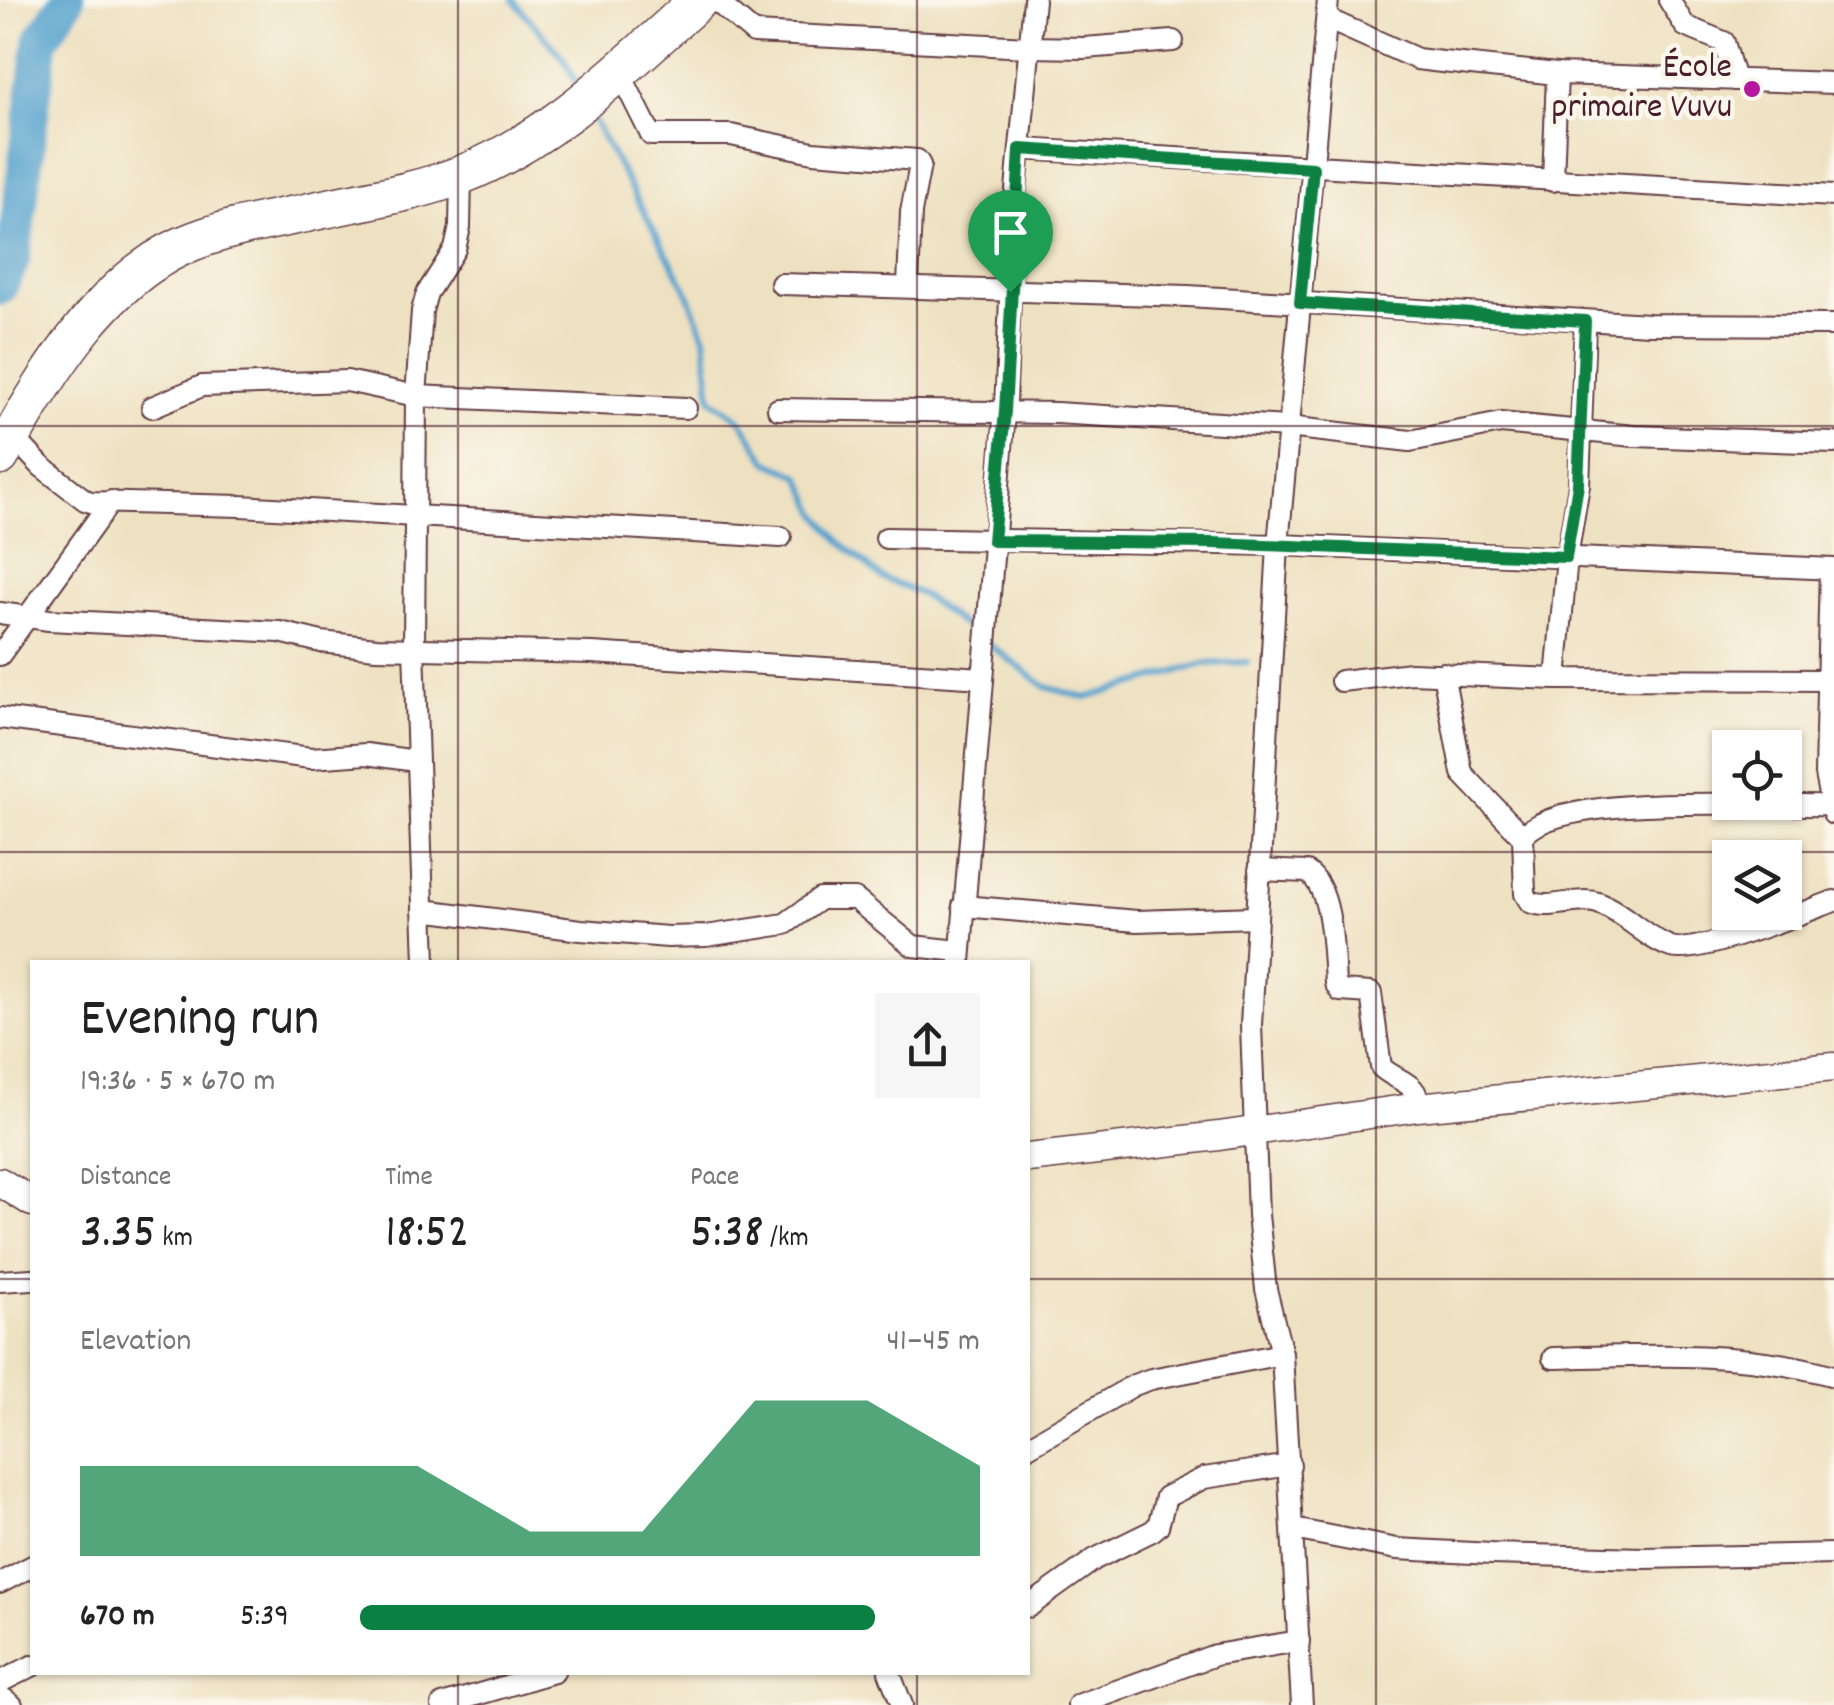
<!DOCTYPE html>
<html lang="en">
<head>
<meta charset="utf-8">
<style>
  :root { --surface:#fff; --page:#f6f6f6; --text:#222; --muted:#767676; --accent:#0b8043 }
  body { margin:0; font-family:Dekko,sans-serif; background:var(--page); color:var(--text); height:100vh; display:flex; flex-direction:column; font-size:38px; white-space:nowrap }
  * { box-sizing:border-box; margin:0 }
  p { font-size:32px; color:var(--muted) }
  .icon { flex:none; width:55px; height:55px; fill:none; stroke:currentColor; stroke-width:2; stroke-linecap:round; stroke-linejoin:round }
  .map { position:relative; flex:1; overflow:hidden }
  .details { position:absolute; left:30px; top:960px; width:1000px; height:715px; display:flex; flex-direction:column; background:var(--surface); border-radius:0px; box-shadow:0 2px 8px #0004 }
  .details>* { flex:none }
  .controls { position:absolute; left:1712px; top:730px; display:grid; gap:20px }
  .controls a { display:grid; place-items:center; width:90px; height:90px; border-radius:0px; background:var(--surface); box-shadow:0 2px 8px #0004; font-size:50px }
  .pin { position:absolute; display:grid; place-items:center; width:85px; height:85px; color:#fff; margin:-102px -42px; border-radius:50% 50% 50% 0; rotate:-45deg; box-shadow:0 0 10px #0007 }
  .pin .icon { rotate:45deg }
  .round { display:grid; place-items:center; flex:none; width:105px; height:105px; border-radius:0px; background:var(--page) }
  .overview { display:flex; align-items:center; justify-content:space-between; height:170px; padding:0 50px }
  h1 { font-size:55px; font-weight:600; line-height:75px }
  .metrics { display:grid; grid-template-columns:repeat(3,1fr); gap:15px; height:170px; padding:10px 50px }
  .metrics div { display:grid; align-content:center }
  .metrics b { font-size:50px; font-weight:600 }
  .metrics small { font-size:28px; font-weight:400 }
  .metrics p { font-size:28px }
  .chart { height:280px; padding:20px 50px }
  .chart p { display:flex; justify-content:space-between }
  .chart svg { width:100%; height:180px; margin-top:10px; fill:var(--accent); opacity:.7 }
  ul { padding:0 50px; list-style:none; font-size:32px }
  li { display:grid; grid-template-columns:160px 120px 1fr; align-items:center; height:75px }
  li i { height:25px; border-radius:12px; background:var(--accent) }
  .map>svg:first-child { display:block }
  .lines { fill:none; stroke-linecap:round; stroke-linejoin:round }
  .stream { stroke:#55a2ce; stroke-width:6 }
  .river { stroke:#55a2ce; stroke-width:35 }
  .street-casing { stroke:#633c42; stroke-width:24 }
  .secondary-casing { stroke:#633c42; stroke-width:31 }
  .highway-casing { stroke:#633c42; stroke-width:41 }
  .street { stroke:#fff; stroke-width:20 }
  .secondary { stroke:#fff; stroke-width:28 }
  .highway { stroke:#fff; stroke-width:38 }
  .route-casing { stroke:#fff; stroke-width:20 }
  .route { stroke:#0b8043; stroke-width:12 }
  .grid { fill:none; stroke:#4a1f2b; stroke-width:2.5; stroke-opacity:0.55 }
  .poi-dot { fill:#b5179e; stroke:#fbf7ec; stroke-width:4 }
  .labels { text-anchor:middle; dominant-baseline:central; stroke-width:9; stroke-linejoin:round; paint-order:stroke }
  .poi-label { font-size:35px; fill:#4a1f2b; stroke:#fbf7ec; text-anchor:end }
</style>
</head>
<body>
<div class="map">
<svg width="1834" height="1705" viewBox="0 0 1834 1705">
  <rect width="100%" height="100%" fill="#fbf7ec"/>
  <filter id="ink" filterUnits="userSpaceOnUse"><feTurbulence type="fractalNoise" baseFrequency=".01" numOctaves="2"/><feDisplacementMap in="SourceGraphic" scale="20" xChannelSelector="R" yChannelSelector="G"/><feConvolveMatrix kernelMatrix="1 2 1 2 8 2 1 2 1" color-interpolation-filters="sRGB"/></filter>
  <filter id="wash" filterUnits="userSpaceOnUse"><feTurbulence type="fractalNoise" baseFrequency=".0048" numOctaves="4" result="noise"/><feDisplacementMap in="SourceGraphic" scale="40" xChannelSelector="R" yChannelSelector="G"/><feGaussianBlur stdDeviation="2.25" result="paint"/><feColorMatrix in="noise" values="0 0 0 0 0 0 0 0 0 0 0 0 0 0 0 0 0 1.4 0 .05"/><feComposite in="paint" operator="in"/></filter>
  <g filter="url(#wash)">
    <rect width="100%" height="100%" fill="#eee1c1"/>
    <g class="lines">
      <g class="stream">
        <path d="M513 0 565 60 579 89"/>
        <path d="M590 114 687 291 705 337 711 399 740 419 767 461 800 476 818 514 839 541 882 578 921 594 1046 687 1086 698 1203 664 1247 662"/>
      </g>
      <path class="river" d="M0 287 13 259 41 40 67 0"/>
    </g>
  </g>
  <g filter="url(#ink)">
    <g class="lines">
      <defs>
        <g id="street">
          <path d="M715 0 754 33 1029 47 1084 48 1173 41"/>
          <path d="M1328 0 1278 545 1834 569"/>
          <path d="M1669 0 1685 26 1724 42 1735 80"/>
          <path d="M1327 19 1417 59 1433 61 1557 74 1834 83"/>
          <path d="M619 71 651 135H731L813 152 917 160 920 165 911 212 908 286"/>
          <path d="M1020 149 1834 196"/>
          <path d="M1553 181 1557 74"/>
          <path d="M781 284 1188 296 1649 324 1834 325"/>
          <path d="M1585 321 1579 485 1567 557 1556 679 1828 680"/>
          <path d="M152 407 202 386 347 381 416 396 686 408"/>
          <path d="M778 409 1056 413 1288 427 1410 441 1501 423 1634 436 1834 443"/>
          <path d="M12 435 41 466 85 500 91 502 240 506 781 537"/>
          <path d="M886 538 1278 545 1251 1025 1258 1215 1266 1289 1282 1354 1302 1705"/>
          <path d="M1830 569 1825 774 1833 814"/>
          <path d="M0 613 49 620 280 632 321 642 376 648 592 653 983 678"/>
          <path d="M0 655 111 501"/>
          <path d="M1443 673 1462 773 1523 837"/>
          <path d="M1341 681 1411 673 1556 679"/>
          <path d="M0 718 311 758 366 754 416 761"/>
          <path d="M1831 805C1772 807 1556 790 1523 837L1525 894 1530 902C1551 911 1577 896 1598 903 1624 912 1645 938 1671 947 1698 956 1804 912 1834 901"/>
          <path d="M1259 870 1307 872C1333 888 1333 955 1335 983L1340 991 1371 993 1381 1067C1397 1082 1420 1082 1418 1107"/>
          <path d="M963 906 1137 921 1256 917"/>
          <path d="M423 910 581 930 668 937 706 936 785 924 820 899H855L913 946 959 951"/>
          <path d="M425 962 414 648 416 396 422 311 427 293 455 249 460 227 461 175"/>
          <path d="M960 962 1005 411 1014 211 1034 0"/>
          <path d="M0 1281 32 1279"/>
          <path d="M1553 1358C1647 1355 1743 1350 1834 1376"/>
          <path d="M1028 1447 1134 1385 1151 1379 1282 1354"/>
          <path d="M1293 1529 1397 1549 1492 1554 1644 1558 1834 1554"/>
          <path d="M0 1583 32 1566"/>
          <path d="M1028 1607 1095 1559 1152 1531 1158 1526 1166 1497 1204 1478 1290 1465"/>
          <path d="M889 1672 902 1705"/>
          <path d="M0 1682 32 1666"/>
          <path d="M0 1696 12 1705"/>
          <path d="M442 1705 554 1672"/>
          <path d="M1078 1705 1215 1655 1299 1641"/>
        </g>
        <g id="secondary">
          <path d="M1028 1158 1219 1136 1418 1107 1834 1067"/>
          <path d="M0 1182 32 1202"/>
        </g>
        <path id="highway" d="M0 456C45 380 97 285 182 246 220 229 266 221 306 213 357 201 412 194 461 175 552 140 627 64 699 0"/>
      </defs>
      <use href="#street" class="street-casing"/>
      <use href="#secondary" class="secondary-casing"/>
      <use href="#highway" class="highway-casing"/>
      <use href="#street" class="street"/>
      <use href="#secondary" class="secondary"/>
      <use href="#highway" class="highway"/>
    </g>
  </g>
  <g class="lines" filter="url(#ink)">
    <defs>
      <path id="route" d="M1020 149 1313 168 1300 303 1585 321 1578 485 1566 557 1213 543 993 541 1005 411Z"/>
    </defs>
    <use href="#route" class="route-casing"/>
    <use href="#route" class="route"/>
  </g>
  <path class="grid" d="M458 0V962M917 0V962M1376 0V1705M0 426H1834M0 852H1834M0 1279H32M1028 1279H1834M458 1672V1705M917 1672V1705"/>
  <circle class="poi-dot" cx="1752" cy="89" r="10"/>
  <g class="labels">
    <g class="poi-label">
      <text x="1732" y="69">École<tspan x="1732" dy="40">primaire Vuvu</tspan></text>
    </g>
  </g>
</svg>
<div class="controls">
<a><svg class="icon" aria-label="locate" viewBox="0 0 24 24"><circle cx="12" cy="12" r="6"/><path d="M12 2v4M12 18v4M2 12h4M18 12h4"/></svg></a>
<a><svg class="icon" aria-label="layers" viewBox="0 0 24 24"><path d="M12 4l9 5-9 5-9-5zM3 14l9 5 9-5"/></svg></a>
</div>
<div class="pin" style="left:1010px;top:292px;background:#1e9e55"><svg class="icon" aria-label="arrive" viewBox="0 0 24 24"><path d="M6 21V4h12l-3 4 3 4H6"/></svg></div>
<section class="details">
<div class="overview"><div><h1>Evening run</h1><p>19:36 · 5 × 670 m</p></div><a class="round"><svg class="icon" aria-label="share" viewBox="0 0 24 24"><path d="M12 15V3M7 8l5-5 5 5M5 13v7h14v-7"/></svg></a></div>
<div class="metrics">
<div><p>Distance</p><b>3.35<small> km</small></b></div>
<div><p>Time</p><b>18:52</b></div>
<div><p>Pace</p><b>5:38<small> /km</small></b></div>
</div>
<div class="chart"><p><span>Elevation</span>41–45 m</p>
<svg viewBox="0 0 160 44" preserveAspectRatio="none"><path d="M0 44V22L10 22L20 22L30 22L40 22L50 22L60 22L70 30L80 38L90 38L100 38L110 22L120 6L130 6L140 6L150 14L160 22V44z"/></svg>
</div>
<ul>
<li><b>670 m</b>5:39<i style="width:83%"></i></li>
</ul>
</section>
</div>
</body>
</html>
